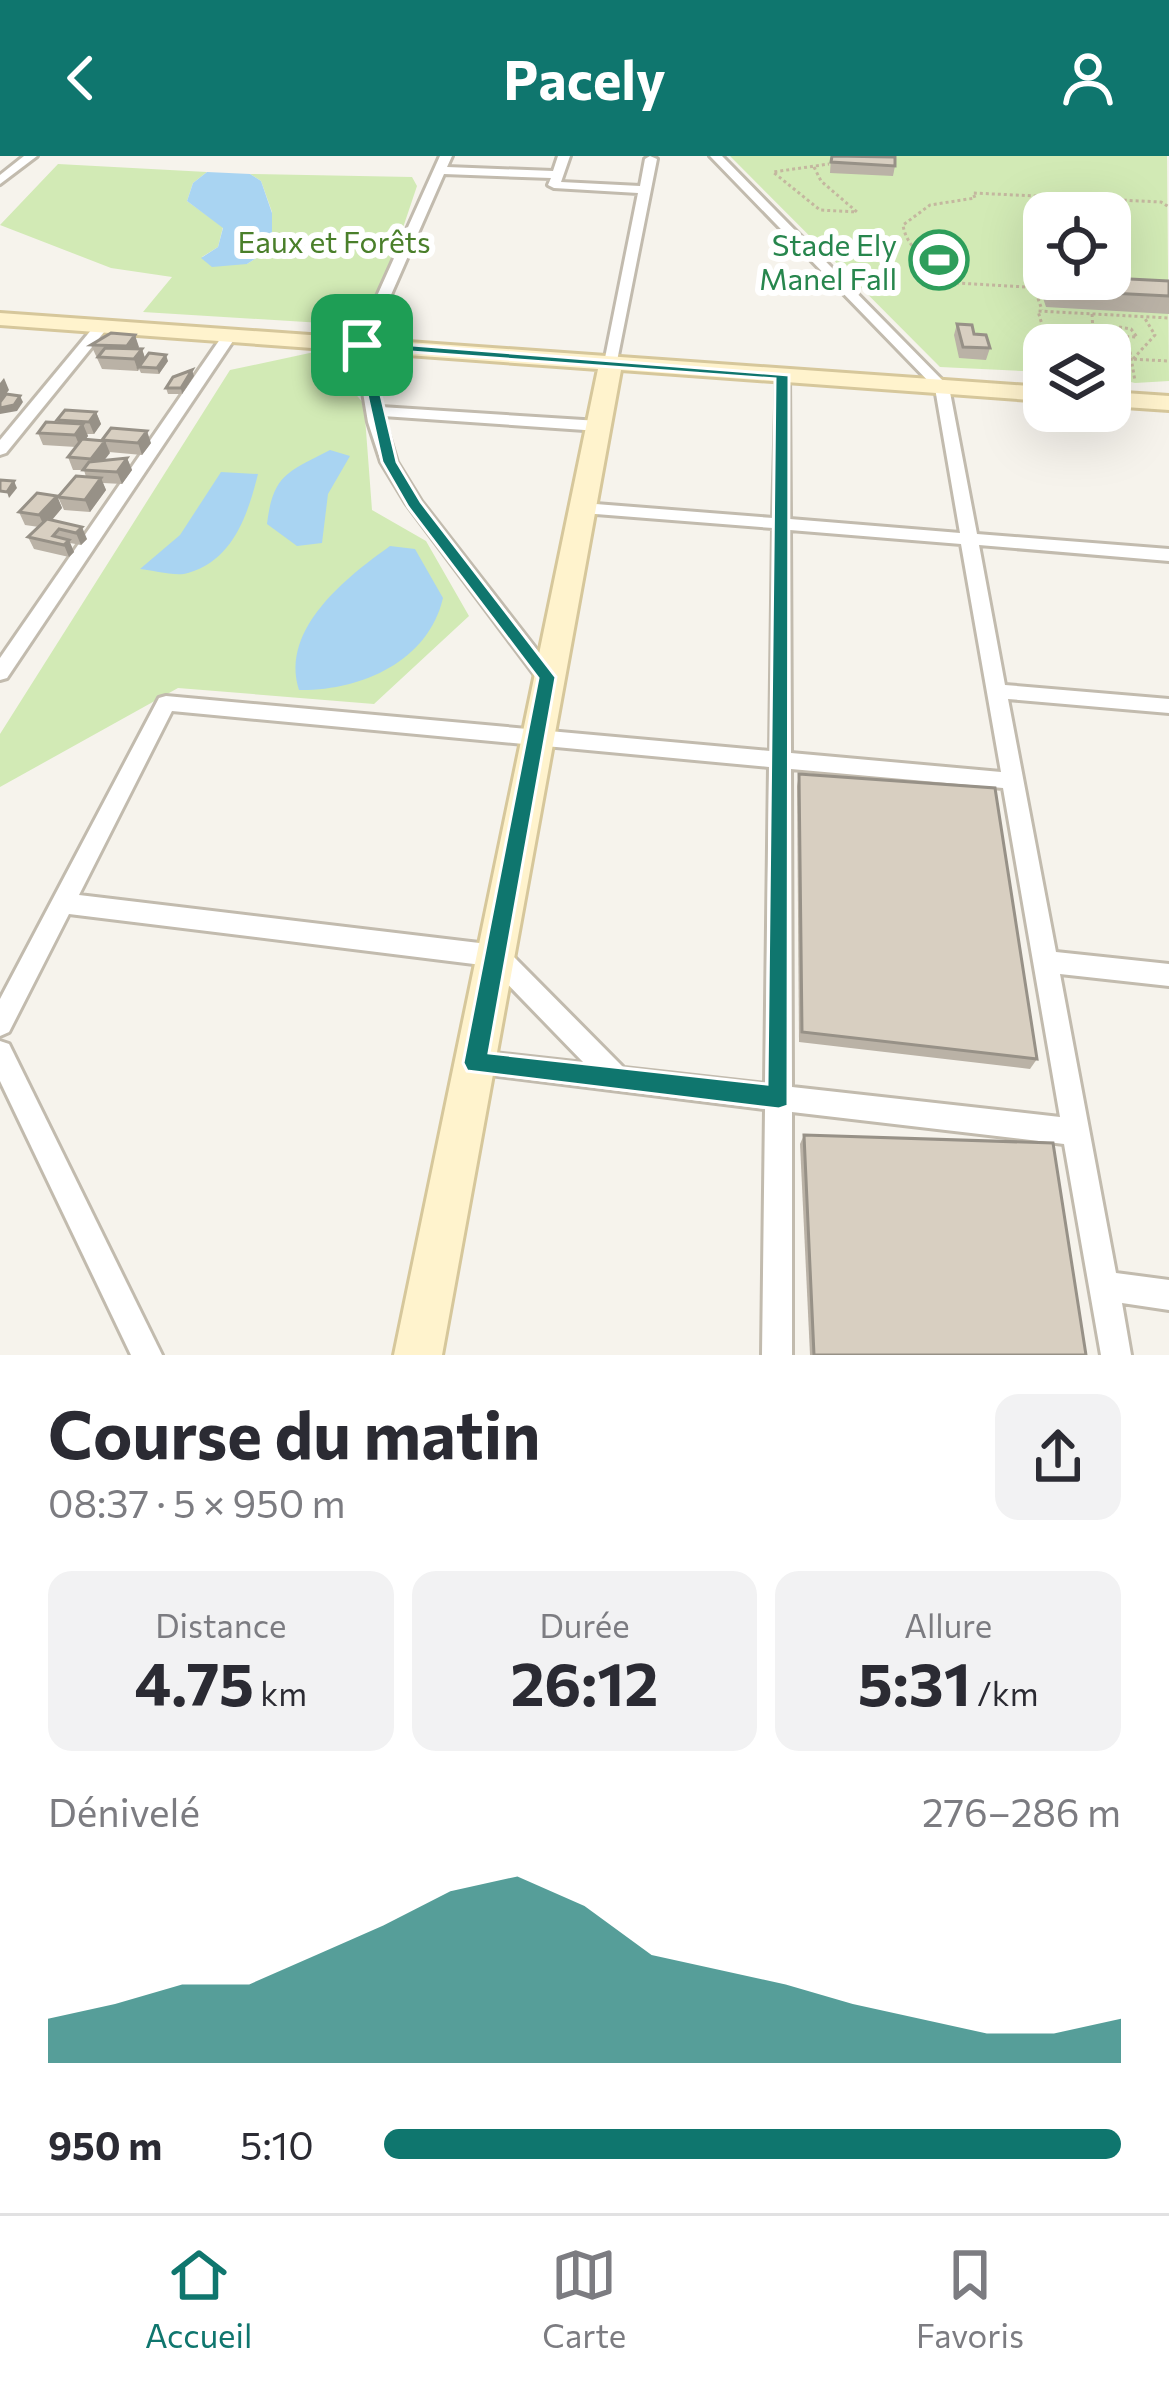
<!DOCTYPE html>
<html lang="fr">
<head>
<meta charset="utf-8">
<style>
  :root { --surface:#fff; --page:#f2f2f3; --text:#2b2b33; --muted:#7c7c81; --line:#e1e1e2; --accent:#0f766e }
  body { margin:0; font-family:Commissioner,sans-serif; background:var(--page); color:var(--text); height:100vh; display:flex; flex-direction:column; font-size:45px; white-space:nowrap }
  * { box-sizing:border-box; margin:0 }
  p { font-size:39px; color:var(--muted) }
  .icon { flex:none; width:66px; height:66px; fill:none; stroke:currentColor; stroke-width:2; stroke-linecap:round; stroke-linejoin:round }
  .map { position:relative; height:1199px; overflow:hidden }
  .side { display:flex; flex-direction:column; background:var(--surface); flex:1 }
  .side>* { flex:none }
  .tools { position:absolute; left:1023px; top:36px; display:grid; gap:24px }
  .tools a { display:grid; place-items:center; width:108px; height:108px; border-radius:24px; background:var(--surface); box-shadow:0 12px 48px #0002; font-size:60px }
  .pin { position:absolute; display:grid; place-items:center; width:102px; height:102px; color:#fff; margin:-51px; border-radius:24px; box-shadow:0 6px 18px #0006 }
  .round { display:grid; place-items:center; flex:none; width:126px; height:126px; border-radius:24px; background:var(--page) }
  .summary { display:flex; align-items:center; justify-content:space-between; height:204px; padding:0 48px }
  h1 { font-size:66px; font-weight:700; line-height:90px }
  .metrics { display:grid; grid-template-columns:repeat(3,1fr); gap:18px; height:204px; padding:12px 48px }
  .metrics div { display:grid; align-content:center; border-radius:24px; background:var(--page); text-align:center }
  .metrics b { font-size:60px; font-weight:700 }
  .metrics small { font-size:33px; font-weight:400 }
  .metrics p { font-size:33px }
  .chart { height:336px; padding:24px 48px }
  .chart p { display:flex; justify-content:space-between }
  .chart svg { width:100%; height:216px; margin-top:12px; fill:var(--accent); opacity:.7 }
  ul { padding:0 48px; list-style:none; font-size:39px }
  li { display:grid; grid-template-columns:192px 144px 1fr; align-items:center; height:90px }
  li i { height:30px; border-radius:15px; background:var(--accent) }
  header { display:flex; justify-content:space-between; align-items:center; height:156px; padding:0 48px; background:var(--accent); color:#fff; font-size:54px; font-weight:700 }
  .dock { display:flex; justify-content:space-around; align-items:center; height:168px; border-top:3px solid var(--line); background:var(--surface); font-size:33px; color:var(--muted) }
  .dock a { display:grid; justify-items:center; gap:6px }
  .dock .on { color:var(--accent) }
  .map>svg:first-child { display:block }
  .green { fill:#d2eab5; fill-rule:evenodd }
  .water { fill:#a9d4f2 }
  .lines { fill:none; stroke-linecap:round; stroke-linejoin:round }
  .street-casing { stroke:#c2bbae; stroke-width:6 }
  .secondary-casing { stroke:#d6c79b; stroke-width:6 }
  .path { stroke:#c4b79f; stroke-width:3; stroke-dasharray:3 3; stroke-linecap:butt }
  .street { fill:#fff; fill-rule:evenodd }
  .secondary { fill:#fff3cd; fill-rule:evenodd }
  .wall { fill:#bab2a6 }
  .shaded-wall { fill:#979187 }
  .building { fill:#d8cfc1; stroke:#979187; stroke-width:3 }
  .route { fill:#0f766e; stroke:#fff; stroke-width:3; fill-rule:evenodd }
  .labels { text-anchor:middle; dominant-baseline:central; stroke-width:12; stroke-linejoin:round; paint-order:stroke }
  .far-park-label { font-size:30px; fill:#4a7f2a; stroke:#fff }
  .far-leisure-label { font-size:30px; fill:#27864d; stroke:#fff; text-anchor:end }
</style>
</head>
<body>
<header><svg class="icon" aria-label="back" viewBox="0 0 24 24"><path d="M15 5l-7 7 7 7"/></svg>Pacely<svg class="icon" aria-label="person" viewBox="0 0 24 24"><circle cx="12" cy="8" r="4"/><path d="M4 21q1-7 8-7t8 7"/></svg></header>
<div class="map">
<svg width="1169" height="1199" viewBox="0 0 1169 1199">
  <rect width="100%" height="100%" fill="#f6f3ec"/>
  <g class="green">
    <path d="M730 0H1167L1169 225 1135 227 1110 221V189H1044V216L940 211ZM1044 57H1110V123H1044Z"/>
    <path d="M58 8 207 16 193 27 187 45 223 71 218 91 202 101 247 108 272 92V56L261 25 250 18 412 21 417 30 370 170 143 156 172 121 111 112 0 69Z"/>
    <path d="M319 195 364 248 372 354 426 385 469 460 374 548 178 532 0 631V578L230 214Z"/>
  </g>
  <g class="water">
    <path d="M207 16 250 18 261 25 272 57V92L247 108 212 111 201 102 218 91 223 72 187 45 193 27Z"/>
    <path d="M330 294 350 300 328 338 322 387 297 390 267 368C273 318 288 316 330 294Z"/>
    <path d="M221 316 258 318C248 357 234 404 188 417 176 421 153 414 140 413L180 379Z"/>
    <path d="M390 390 415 393 443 442C428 506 360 535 299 534 279 473 348 420 390 390Z"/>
  </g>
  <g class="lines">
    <defs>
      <g id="street">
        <path d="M24 0H37L0 28V19Z"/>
        <path d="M440 0H452L447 11 553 15 558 0H570L561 26 640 30 645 3 650 0 657 3 616 210 604 207 638 37 554 32 548 29 551 22 444 18 369 189 381 251 599 265 607 270 599 275 383 260 397 306 421 345 554 516 557 521 547 528 540 526 406 347 381 306 368 266 355 189Z"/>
        <path d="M710 0H722L949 231 977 378 1169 393V405L979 389 1005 529 1169 543V557L1008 543 1056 796 1169 808V830L1060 818 1116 1117 1169 1124V1154L1122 1147 1131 1199H1101L1064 988 792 956V1199H762L765 953 466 916 462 907 466 898 475 895 584 907 490 810 69 758 9 876 0 880V843L159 542 166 540 770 595 773 372 583 357 575 352 583 347 773 362 777 216 789 219 790 363 960 377 935 232ZM790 374 961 388 1001 616 791 597ZM172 555 769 611 765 928 624 912 505 792 496 789 79 739ZM791 613 1003 632 1060 961 792 931Z"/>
        <path d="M97 167 109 170 6 297 0 299V284Z"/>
        <path d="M225 176 237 179 7 522 0 524V502Z"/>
        <path d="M0 885 9 888 162 1199H131L0 925Z"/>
      </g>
      <g id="secondary">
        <path d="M0 157 1044 231V245L621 214 442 1199H394L598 213 0 169Z"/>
        <path d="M1110 236 1169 240V254L1110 250Z"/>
      </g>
    </defs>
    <use href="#street" class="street-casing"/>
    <use href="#secondary" class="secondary-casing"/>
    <g class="path">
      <path d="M814 11 821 25 857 56 820 54 773 16 829 8"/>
      <path d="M1034 131 1042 154"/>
      <path d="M1043 132 939 126C932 101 907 96 903 69L930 49 975 42 973 37 1161 46 1169 51"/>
      <path d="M1092 158 1093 175 1133 203 1155 179 1144 161"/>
      <path d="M1119 171 1131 173 1137 181 1115 180 1111 174Z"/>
      <path d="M1128 184 1135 225"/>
      <path d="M1048 189 1038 155 1169 162"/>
      <path d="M1110 202 1169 205"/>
    </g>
    <use href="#street" class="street"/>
    <use href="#secondary" class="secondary"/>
  </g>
  <g class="wall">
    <path d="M831 0 895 10 893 20 830 17Z"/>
    <path d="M1045 123 1169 125V158L1046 151 1041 136Z"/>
    <path d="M957 168 974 178 990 192 986 204 959 202 954 179Z"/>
    <path d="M91 189 139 191 137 193H142L145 202 168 205 159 218 141 217 139 213 138 215 102 213Z"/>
    <path d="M194 220 182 238H168L166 232Z"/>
    <path d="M96 256 101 268 94 278H87L88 280 86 283 151 287 142 299 109 296 104 304 127 302 132 314 122 328 103 327 106 334 90 356 64 354 58 341 86 321 84 314H73L68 301 76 291 43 289 38 277 58 267 57 264Z"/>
    <path d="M57 340 62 352 52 364 87 383 81 389 70 387 74 396 69 401 34 393 28 381 39 371 25 369 19 356Z"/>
    <path d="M799 618 1037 903 1030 913 799 886 797 630Z"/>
    <path d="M804 979 1086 1199H810L800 988Z"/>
  </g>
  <g class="shaded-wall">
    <path d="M135 179 139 191 131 202 127 190Z"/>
    <path d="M142 193 146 205 139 211 138 215 134 203Z"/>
    <path d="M166 199 168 205 159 218 157 212Z"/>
    <path d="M192 214 194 220 182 238 181 232Z"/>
    <path d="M4 222 9 234 0 246V227Z"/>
    <path d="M20 240 23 246 17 255 0 258V252Z"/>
    <path d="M96 256 101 268 94 278 89 266Z"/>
    <path d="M83 268 88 280 80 291 75 279Z"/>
    <path d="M147 275 151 287 142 299 138 287Z"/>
    <path d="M105 285 110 297 96 315 91 303Z"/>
    <path d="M127 302 132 314 122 328 117 316Z"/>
    <path d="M101 322 106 334 90 356 85 344Z"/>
    <path d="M14 325 17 332 9 342 7 336Z"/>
    <path d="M57 340 62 352 45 372 39 359Z"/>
    <path d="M82 371 87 383 81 389 76 377Z"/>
    <path d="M69 384 74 396 69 401 64 389Z"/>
  </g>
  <g class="building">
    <path d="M832 0 895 1V10L831 6Z"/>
    <path d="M1110 122 1169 125V140L1051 134 1047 123Z"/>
    <path d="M957 168 972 169 974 178 986 179 990 192 963 191Z"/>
    <path d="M111 177 135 179 127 190 91 189Z"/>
    <path d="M105 192 142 193 134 203 98 201Z"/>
    <path d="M149 197 166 199 157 212 139 211Z"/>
    <path d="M192 214 181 232H166L173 221Z"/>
    <path d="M6 238 20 240 14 249 0 252V246Z"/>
    <path d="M65 254 96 256 89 266 57 264Z"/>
    <path d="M46 266 83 268 75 279 38 277Z"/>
    <path d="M111 272 147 275 138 287 102 284Z"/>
    <path d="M82 283 105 285 91 303 68 301Z"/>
    <path d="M127 302 117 316 83 314 89 306Z"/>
    <path d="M76 320 101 322 85 344 58 341Z"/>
    <path d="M0 324 14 325 7 336 0 335Z"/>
    <path d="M37 337 57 340 39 359 19 356Z"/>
    <path d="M47 363 82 371 76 377 59 373 53 380 69 384 64 389 28 381Z"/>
    <path d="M799 618 995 632 1037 903 802 876Z"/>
    <path d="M804 979 1053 987 1086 1199H814Z"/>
  </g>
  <path class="route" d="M362 185 789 219 788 950 779 953 467 915 463 907 538 522 408 351 382 306 356 189ZM370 193 775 223 767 928 489 897 556 521 421 346 397 306Z"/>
  <defs>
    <symbol id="stadium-ring" viewBox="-11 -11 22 22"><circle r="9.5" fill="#fff" stroke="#2e9e5b" stroke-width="1.5"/><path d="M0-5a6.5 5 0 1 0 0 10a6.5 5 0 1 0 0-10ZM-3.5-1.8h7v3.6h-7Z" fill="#2e9e5b"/></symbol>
  </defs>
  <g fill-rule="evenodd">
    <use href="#stadium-ring" x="906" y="71" width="66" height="66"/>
  </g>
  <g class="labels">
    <g class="far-park-label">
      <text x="334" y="84">Eaux et Forêts</text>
    </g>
    <g class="far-leisure-label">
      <text x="897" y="87">Stade Ely<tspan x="897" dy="34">Manel Fall</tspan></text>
    </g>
  </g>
</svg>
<div class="tools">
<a><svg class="icon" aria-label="locate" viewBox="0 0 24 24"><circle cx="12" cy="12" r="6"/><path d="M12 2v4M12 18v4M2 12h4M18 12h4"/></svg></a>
<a><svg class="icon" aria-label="layers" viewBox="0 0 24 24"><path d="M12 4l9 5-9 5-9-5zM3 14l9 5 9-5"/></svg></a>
</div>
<div class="pin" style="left:362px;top:189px;background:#1e9e55"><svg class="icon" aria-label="arrive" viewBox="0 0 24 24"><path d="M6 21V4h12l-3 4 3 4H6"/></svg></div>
</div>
<section class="side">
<div class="summary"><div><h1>Course du matin</h1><p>08:37 · 5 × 950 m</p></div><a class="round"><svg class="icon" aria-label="share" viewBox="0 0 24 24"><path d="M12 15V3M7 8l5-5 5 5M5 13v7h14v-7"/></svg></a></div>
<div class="metrics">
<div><p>Distance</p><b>4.75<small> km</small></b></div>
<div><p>Durée</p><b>26:12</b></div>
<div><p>Allure</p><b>5:31<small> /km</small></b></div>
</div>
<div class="chart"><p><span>Dénivelé</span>276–286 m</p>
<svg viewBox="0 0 160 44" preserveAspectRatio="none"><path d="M0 44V35L10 32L20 28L30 28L40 22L50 16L60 9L70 6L80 12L90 22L100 25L110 28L120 32L130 35L140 38L150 38L160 35V44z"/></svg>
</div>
<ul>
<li><b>950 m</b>5:10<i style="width:100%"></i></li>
</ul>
</section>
<nav class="dock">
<a class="on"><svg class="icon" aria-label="home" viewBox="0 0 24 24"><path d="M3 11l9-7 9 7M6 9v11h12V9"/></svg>Accueil</a>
<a><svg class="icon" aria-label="map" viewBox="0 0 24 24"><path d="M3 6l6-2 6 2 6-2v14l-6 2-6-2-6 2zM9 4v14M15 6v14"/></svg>Carte</a>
<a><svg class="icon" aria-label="saved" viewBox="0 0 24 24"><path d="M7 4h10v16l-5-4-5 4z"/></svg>Favoris</a>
</nav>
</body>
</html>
